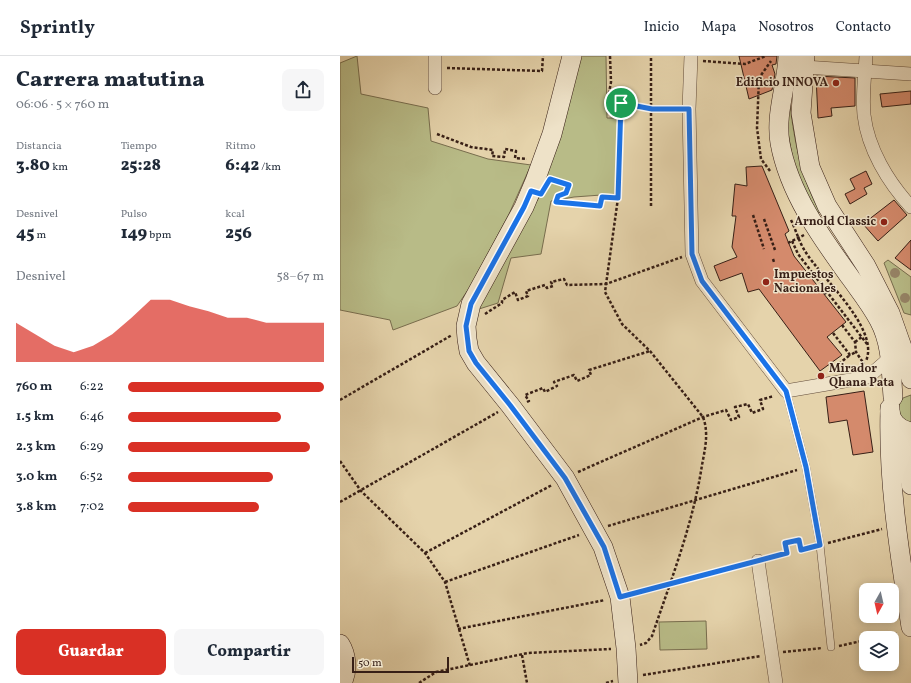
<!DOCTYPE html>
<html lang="es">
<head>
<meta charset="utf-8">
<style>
  :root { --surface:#fff; --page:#f6f6f7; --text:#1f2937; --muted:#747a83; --line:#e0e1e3; --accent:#d93025 }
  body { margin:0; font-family:Vollkorn,serif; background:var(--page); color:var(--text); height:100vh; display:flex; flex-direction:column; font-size:15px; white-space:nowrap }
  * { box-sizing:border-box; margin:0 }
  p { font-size:13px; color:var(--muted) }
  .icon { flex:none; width:22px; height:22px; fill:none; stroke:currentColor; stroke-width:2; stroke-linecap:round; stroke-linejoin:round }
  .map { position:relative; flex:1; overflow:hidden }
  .panel { display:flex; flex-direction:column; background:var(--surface); width:340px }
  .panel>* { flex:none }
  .needle { width:26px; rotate:188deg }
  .fabs { position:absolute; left:519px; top:527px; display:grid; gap:8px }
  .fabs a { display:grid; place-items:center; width:40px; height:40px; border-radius:8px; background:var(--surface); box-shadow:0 2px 10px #0003; font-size:20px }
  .scale { position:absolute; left:12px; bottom:10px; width:97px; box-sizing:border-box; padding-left:4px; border:2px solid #371f16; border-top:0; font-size:11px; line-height:14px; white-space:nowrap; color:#371f16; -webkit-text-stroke:3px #eee2c8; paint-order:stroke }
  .pin { position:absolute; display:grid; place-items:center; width:34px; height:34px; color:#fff; margin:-17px; border:2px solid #fff; border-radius:50%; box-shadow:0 1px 4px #0007 }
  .round { display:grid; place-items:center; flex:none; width:42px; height:42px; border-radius:8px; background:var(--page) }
  .headline { display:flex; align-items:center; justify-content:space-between; height:68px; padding:0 16px }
  h1 { font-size:22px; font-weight:800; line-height:30px }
  .figures { display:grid; grid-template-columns:repeat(3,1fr); gap:6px; height:68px; padding:4px 16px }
  .figures div { display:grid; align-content:center }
  .figures b { font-size:17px; font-weight:800 }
  .figures small { font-size:11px; font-weight:400 }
  .figures p { font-size:11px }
  .chart { height:112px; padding:8px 16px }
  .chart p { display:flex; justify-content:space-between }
  .chart svg { width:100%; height:72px; margin-top:4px; fill:var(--accent); opacity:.7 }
  .action { display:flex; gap:8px; margin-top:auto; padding:8px 16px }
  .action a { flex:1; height:46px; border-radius:8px; background:var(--accent); color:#fff; font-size:16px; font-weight:800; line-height:46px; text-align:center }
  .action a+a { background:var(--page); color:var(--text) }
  ul { padding:0 16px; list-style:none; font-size:13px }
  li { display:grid; grid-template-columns:64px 48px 1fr; align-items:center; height:30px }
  li i { height:10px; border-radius:5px; background:var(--accent) }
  header { display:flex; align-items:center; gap:24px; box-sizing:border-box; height:56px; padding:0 20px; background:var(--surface); border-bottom:1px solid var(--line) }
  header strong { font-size:19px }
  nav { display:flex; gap:22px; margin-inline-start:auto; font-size:14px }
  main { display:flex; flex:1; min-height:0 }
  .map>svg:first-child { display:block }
  .green { fill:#b8bb87; stroke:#786d4e }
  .building { fill:#d48a6c; stroke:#371f16 }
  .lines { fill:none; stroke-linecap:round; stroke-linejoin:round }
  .lane-casing { stroke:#624c3b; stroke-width:8 }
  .street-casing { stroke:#624c3b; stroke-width:14 }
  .secondary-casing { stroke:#371f16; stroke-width:20 }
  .path { stroke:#371f16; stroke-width:2.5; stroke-dasharray:3 2; stroke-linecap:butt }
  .lane { stroke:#eee2c8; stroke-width:7 }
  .street { stroke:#eee2c8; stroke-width:13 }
  .secondary { stroke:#eee2c8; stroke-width:19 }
  .tree { fill:#978568 }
  .route-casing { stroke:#fff; stroke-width:8 }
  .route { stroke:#1a73e8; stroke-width:5 }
  .poi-dot { fill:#8f2418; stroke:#eee2c8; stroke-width:1.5 }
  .labels { text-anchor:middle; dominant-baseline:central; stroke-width:3; stroke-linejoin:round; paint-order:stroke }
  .poi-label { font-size:12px; font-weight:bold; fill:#371f16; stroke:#eee2c8; text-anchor:end }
</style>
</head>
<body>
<header>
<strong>Sprintly</strong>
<nav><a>Inicio</a><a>Mapa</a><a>Nosotros</a><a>Contacto</a></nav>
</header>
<main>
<section class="panel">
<div class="headline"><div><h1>Carrera matutina</h1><p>06:06 · 5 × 760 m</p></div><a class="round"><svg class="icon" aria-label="share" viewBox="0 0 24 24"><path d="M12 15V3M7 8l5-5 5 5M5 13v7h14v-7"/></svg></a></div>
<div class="figures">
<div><p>Distancia</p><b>3.80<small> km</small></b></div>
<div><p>Tiempo</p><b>25:28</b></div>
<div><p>Ritmo</p><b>6:42<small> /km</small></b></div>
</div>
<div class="figures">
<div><p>Desnivel</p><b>45<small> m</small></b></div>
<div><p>Pulso</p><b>149<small> bpm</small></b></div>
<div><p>kcal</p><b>256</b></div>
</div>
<div class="chart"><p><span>Desnivel</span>58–67 m</p>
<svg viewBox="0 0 160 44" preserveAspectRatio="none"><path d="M0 44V20L10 27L20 34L30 38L40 34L50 27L60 17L70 6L80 6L90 10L100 13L110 17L120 17L130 20L140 20L150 20L160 20V44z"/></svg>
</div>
<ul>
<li><b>760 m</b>6:22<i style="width:100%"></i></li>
<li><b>1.5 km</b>6:46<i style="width:78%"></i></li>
<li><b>2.3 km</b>6:29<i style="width:93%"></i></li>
<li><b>3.0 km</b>6:52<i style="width:74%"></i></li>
<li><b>3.8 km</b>7:02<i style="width:67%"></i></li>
</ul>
<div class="action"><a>Guardar</a><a>Compartir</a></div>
</section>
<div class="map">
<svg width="571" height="627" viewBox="0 0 571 627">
  <rect width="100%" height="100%" fill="#e5d3ab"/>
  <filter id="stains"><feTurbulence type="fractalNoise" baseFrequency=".005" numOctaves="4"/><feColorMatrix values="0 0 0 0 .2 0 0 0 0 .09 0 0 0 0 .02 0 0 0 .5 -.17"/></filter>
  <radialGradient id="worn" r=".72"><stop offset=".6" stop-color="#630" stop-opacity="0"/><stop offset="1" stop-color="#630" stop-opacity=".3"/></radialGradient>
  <g class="green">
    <path d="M17 0 21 38 88 52 91 85 148 103 191 109 169 158 130 231 117 250 53 274 50 264 0 254V7Z"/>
    <path d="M240 0H266L267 62H282L275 138 234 141 211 145 201 198 171 202 158 247 139 253 146 235 171 188 201 138Z"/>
    <path d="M450 50C455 87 461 122 480 156L474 159 457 126 446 66Z"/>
    <path d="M548 204 571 221V259L564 257 544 207Z"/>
    <path d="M571 339V369L561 363 558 350 563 342Z"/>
    <path d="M366 565 367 593 320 594 319 566Z"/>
  </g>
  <g class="building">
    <path d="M399 0H437L436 8 432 9 435 18 432 34 409 43Z"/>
    <path d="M476 20 515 22V50L491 52 492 60 478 62Z"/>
    <path d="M571 35V48L542 51 540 38Z"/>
    <path d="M422 110 449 175 445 178 454 200 506 266 487 281 502 299 480 315 419 233 408 236 402 217 380 225 374 210 397 201 392 191 396 160H392L395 128 407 130 406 111Z"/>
    <path d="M526 115 532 128 524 132 527 138 510 148 505 138 515 133 510 123Z"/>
    <path d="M554 144 567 159 538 185 523 168Z"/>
    <path d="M571 184V214L555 202Z"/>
    <path d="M524 335 533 396 513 399 507 364 489 367 486 341Z"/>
  </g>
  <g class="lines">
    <defs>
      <path id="lane" d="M446 335 466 411 480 489 491 591"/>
      <g id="street">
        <path d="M95 0V32"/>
        <path d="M351 0 349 53 352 198 362 225 446 335 528 321 551 301"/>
        <path d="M526 0C525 20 522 39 524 59 528 93 548 126 571 151"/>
        <path d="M464 11 571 18"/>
        <path d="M418 505 436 627"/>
      </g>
      <g id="secondary">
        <path d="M232 0 212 78 195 125 184 151 131 248 126 270 127 283 129 295 136 307 170 349 225 422 263 491 280 541 286 592 288 627"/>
        <path d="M448 0C447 29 435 58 440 87 449 137 481 181 510 221 520 235 531 249 539 264 552 288 551 315 553 341"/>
        <path d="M465 0 461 57 470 111 487 150 526 210 550 257 562 291 571 323"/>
        <path d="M550 352C549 365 559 374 571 376"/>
        <path d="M550 355C548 428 560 500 571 571"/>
        <path d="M569 376 566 395 571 429"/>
        <path d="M0 588C7 599 8 615 2 627"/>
      </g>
    </defs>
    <use href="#lane" class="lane-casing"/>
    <use href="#street" class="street-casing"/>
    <use href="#secondary" class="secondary-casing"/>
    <g class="path">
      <path d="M270 0 271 26 267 48 281 47 312 53H337"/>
      <path d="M363 5 405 8 426 0"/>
      <path d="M107 12 202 15 203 0"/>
      <path d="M281 47 278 142 265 236 282 268 310 295 363 361C369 377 365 393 362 409 353 468 331 524 312 580L306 587 300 589"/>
      <path d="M97 78 131 91 153 94 152 100 164 101 165 93 176 95 175 102 187 103"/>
      <path d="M430 115 421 103 417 72 419 22 431 5"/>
      <path d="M211 123 229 129 227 137 218 139 216 145 260 150 262 141 278 142"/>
      <path d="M311 150V0"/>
      <path d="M413 159 424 193"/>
      <path d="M424 163 435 194"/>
      <path d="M451 164C456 174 459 186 465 195 481 222 540 272 526 305"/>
      <path d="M452 185 458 198 527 288"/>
      <path d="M448 187 464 179"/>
      <path d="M433 203 434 206"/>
      <path d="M484 238 493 232"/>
      <path d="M145 258 162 247V244L175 236 178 244 188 240 186 235 205 229 207 232 213 230 211 226 224 223 227 229 266 228 342 201"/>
      <path d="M502 269 515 286 516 296 524 308"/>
      <path d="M493 277 510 299 516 296"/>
      <path d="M515 286 522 281"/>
      <path d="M491 314 510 299"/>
      <path d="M0 344 112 279"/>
      <path d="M187 346 189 345 185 339 203 332 205 336 217 330 214 326 234 319 237 325 251 319 249 314 310 295"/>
      <path d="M0 405 21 435 85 497 105 526 130 610"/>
      <path d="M238 416 363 361 386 354 391 364 399 361 395 351 408 348 412 357 423 353 420 344 434 340"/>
      <path d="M0 446 158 356"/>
      <path d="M268 470 457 414"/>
      <path d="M488 487 542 473"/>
      <path d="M85 497 212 429"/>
      <path d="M428 502 447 497 445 487 459 484 461 494 472 491"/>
      <path d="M105 526 239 479"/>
      <path d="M295 537 406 508"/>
      <path d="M118 573 265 544"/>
      <path d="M536 582 557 578"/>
      <path d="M499 590 526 584"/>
      <path d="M443 596 482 592"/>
      <path d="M182 599 187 627"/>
      <path d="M303 619 421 600"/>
      <path d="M79 627 96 616 188 597 271 593"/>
      <path d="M266 627 273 625"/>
    </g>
    <use href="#lane" class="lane"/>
    <use href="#street" class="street"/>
    <use href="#secondary" class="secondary"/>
  </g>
  <g class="tree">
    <circle cx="555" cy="217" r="5"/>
    <circle cx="565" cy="242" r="5"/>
  </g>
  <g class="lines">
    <defs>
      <path id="route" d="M281 47 312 53H349L352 198 362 225 446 335 466 411 480 489 461 494 459 484 445 487 447 497 280 541 264 491 225 422 170 349 136 307 129 295 126 270 131 248 184 151 191 135 201 138 210 123 229 129 226 137 218 140 216 146 260 150 262 141 278 142Z"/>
    </defs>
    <use href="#route" class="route-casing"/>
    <use href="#route" class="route"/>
  </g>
  <g class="poi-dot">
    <circle cx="496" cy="27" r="4"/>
    <circle cx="544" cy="166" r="4"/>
    <circle cx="426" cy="226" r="4"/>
    <circle cx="481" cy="320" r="4"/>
  </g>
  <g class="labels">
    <g class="poi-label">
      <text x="488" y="27">Edificio INNOVA</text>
      <text x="536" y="166">Arnold Classic</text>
      <text x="434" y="219" text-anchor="start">Impuestos<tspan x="434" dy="14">Nacionales</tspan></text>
      <text x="489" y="313" text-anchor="start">Mirador<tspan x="489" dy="14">Qhana Pata</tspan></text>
    </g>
  </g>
  <rect width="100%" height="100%" filter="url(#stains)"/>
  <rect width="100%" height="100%" fill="url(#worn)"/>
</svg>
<div class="fabs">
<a><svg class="needle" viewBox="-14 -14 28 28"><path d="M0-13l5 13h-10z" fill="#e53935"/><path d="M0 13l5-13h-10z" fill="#747a83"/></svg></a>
<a><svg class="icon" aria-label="layers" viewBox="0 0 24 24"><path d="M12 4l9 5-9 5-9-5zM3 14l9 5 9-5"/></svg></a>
</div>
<div class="scale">50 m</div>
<div class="pin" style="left:281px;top:47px;background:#1e9e55"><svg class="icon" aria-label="arrive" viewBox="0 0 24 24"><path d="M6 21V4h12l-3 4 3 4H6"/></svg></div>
</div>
</main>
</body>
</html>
